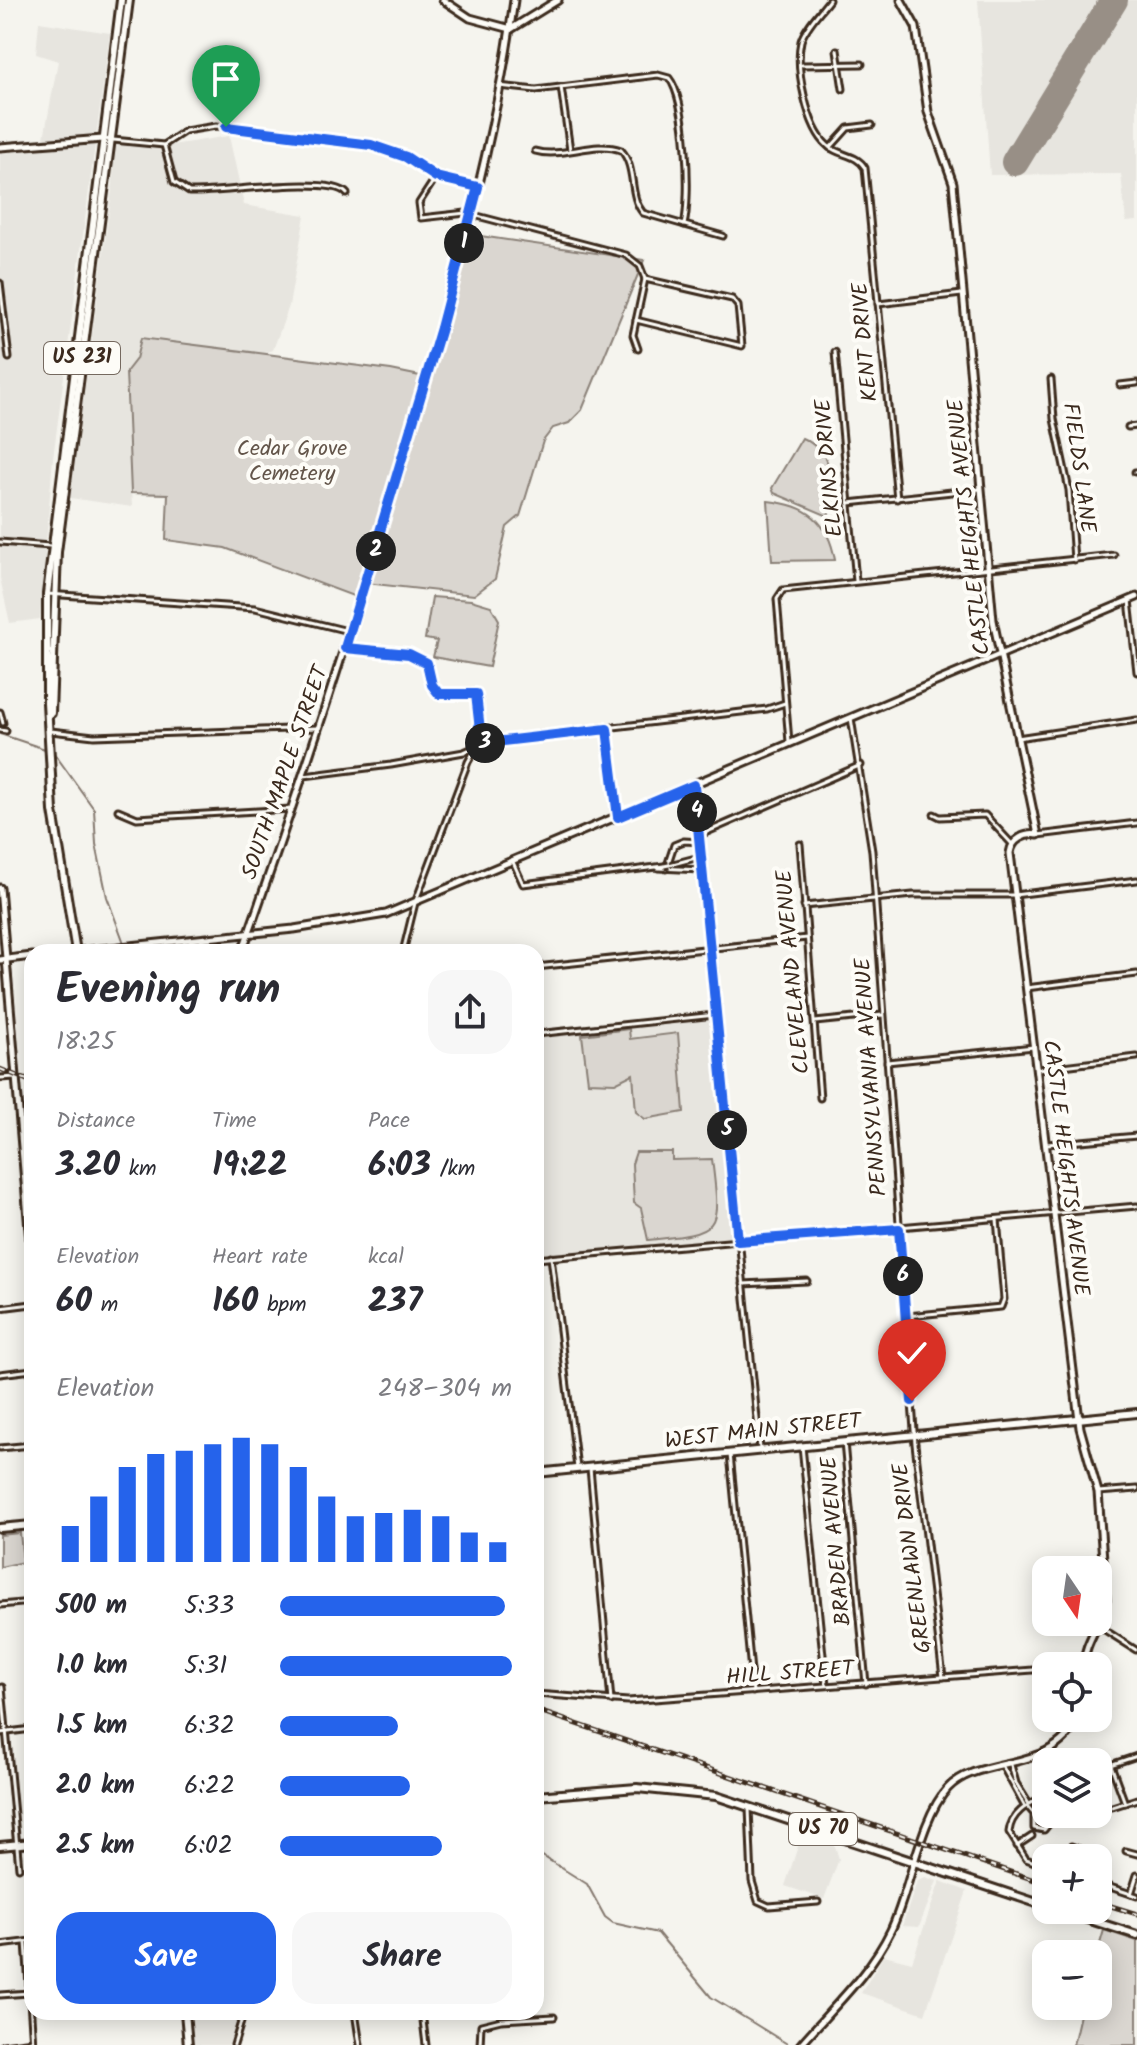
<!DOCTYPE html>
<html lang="en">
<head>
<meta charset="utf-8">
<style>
  :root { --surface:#fff; --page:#f7f7f7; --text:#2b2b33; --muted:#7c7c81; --accent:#2563eb }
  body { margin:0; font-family:Kalam,sans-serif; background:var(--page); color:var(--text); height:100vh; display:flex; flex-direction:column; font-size:30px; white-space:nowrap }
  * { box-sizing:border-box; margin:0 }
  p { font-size:26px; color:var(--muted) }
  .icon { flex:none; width:44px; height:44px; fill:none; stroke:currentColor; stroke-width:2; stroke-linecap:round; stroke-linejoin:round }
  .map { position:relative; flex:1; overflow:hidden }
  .sheet { position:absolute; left:24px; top:944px; width:520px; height:1076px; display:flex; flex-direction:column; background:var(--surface); border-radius:24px; box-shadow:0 4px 20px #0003 }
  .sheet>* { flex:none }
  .needle { width:52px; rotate:167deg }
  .buttons { position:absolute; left:1032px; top:1556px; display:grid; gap:16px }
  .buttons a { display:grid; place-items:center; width:80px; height:80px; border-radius:16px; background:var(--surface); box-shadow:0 4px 20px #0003; font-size:40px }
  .pin { position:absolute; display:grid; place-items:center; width:68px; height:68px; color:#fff; margin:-82px -34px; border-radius:50% 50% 50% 0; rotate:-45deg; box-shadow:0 0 8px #0007 }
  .pin .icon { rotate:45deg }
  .km { position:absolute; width:40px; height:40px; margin:-20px; border-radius:50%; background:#222; color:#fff; font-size:22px; line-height:40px; text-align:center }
  .round { display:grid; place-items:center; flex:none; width:84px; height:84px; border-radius:24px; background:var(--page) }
  .summary { display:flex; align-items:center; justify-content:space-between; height:136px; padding:0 32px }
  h1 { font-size:44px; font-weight:700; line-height:60px }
  .metrics { display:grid; grid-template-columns:repeat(3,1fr); gap:12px; height:136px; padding:8px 32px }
  .metrics div { display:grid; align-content:center }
  .metrics b { font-size:34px; font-weight:700 }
  .metrics small { font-size:22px; font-weight:400 }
  .metrics p { font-size:22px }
  .chart { height:224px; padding:16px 32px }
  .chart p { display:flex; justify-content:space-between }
  .chart svg { width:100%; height:144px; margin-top:8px; stroke:var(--accent); stroke-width:6 }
  .action { display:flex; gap:16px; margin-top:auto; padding:16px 32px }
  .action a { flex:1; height:92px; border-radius:24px; background:var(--accent); color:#fff; font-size:32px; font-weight:700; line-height:92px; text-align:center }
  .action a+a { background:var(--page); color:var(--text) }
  ul { padding:0 32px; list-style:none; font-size:26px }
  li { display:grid; grid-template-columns:128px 96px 1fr; align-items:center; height:60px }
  li i { height:20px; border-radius:10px; background:var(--accent) }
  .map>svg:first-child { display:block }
  .built { fill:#e7e5df }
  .green { fill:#dad6d0; stroke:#8a8077; stroke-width:2 }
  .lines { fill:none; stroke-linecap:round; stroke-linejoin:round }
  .stream { stroke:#84786e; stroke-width:2 }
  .runway { stroke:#988f86; stroke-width:28 }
  .street-casing { stroke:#3b2a1e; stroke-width:9 }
  .secondary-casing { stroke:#3b2a1e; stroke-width:11 }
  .primary-casing { stroke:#3b2a1e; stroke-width:12 }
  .street { stroke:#fdfcf7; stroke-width:3 }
  .secondary { stroke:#fdfcf7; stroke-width:5 }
  .primary { stroke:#fdfcf7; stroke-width:6 }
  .rail-casing { stroke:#3b2a1e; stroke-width:5 }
  .rail { stroke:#fdfcf7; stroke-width:2; stroke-dasharray:6; stroke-linecap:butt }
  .street-bridge-casing { stroke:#3b2a1e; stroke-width:9; stroke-linecap:butt }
  .street-bridge { stroke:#fdfcf7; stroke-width:3 }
  .route-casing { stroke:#fff; stroke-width:16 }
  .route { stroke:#2563eb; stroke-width:10 }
  .labels { text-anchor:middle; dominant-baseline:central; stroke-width:8; stroke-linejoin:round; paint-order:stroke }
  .shield { fill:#fdfcf7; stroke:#75695f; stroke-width:2 }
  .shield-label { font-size:20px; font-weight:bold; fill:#3b2a1e }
  .street-label { font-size:22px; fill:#3b2a1e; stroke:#fdfcf7 }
  .park-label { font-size:22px; fill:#63554a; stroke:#fdfcf7 }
</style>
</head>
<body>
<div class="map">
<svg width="1137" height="2045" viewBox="0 0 1137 2045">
  <rect width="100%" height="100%" fill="#f5f4ee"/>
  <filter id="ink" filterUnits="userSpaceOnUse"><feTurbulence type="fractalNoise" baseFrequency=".0125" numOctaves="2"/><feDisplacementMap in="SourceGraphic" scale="16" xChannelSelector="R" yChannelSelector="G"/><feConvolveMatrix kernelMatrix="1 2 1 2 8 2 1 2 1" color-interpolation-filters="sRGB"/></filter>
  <g filter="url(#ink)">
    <g class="built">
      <path d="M978 0H1137V221L1126 222 1121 174 990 175Z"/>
      <path d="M39 22 110 33 53 458 40 619 10 623 0 578V153L42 149 58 61 36 54Z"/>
      <path d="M229 136 244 205 305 215 289 306 273 350 265 353 141 339 136 359 126 372 125 383 132 507 70 498 113 182 114 142 172 145Z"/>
      <path d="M723 1011 743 1237 536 1256V1030Z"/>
      <path d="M802 1834 835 1846 839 1859 824 1899 785 1886Z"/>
      <path d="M925 1877 937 1881 919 1927 902 1926 917 1882Z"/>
      <path d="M940 1881 967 1891 925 2014 861 1993 884 1955 912 1962Z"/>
      <path d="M191 2012H240L231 2045H194Z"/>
    </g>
    <g class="green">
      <path d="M467 234 644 260 582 410 569 423 553 428 543 441 520 516 507 527 495 579 474 595 366 583 361 599 225 548 166 540 168 494 131 493 126 372 136 359 141 338 391 370 425 377Z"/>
      <path d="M802 438C832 451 840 487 828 516L774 493 772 488Z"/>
      <path d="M768 501C807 505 828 520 835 560L772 561Z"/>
      <path d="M432 597 471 600 491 606 499 620 489 667 433 657 437 641 425 639Z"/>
      <path d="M629 1029 630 1039 678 1033 684 1112 645 1119 636 1112 633 1074 615 1083 588 1082 582 1035Z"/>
      <path d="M636 1152H672V1160L712 1159C721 1231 722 1233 648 1240L641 1208 634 1203 632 1164Z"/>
      <path d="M20 1533 23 1562 0 1567V1535Z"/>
      <path d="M1104 1930 1137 1941V2045H1073L1082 2006H1098L1097 1954Z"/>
    </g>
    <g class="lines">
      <g class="stream">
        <path d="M0 734 48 750"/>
        <path d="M54 753 94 809 96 844 107 897 124 943"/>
        <path d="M536 1852 587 1884 605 1917 613 1923 658 1933 711 1997 789 2045"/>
        <path d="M1036 2045H1041"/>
      </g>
      <path class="runway" d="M1015 162 1114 0"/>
      <defs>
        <g id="street">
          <path d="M829 0C821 11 805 27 801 41 795 68 807 128 828 146 840 156 857 154 865 168L897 499"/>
          <path d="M837 50 843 89"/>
          <path d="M802 65 862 64"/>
          <path d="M499 86 536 90 658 75 669 78C687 100 691 197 684 225"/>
          <path d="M561 87 570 150"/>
          <path d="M103 139 164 145 185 131 216 126 358 142 391 150 436 177 478 187"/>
          <path d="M164 145 174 182 189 192C217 194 332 174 347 194"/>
          <path d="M830 148 848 128 872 125"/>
          <path d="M535 151C563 159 593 140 621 150 637 168 628 195 643 213L723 236"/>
          <path d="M436 177 419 203 421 218 466 213 626 255 640 266 645 279"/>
          <path d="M0 283 9 358"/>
          <path d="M878 304 962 294"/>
          <path d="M636 320 742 346 738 306 732 299 645 279"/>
          <path d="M638 349 633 335 645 279"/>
          <path d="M835 352 856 581"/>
          <path d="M1051 379 1054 419 1069 490 1074 560"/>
          <path d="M1120 385 1137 383"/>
          <path d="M1128 427 1137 426"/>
          <path d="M1135 472H1137"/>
          <path d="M849 503 980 489"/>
          <path d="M0 542 50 546"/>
          <path d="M47 594 255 608 348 631"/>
          <path d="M1129 600 1137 672"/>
          <path d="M345 648 403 653 422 658 427 663 432 685 439 694 470 692 479 699 481 739 468 762 415 903 403 952"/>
          <path d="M0 712 3 723"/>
          <path d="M851 718 872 851 915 1444 943 1677"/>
          <path d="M607 729 618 817"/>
          <path d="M0 730 6 731"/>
          <path d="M51 731 94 736 318 728"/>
          <path d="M1017 738 1137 720"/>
          <path d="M789 742 777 599 783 590 1114 555"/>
          <path d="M304 776 391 765 464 752 487 742 767 709 785 703"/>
          <path d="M694 785 760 1449"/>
          <path d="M118 810 137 818 291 809"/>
          <path d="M934 814 940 817 985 815 1012 844"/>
          <path d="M700 835 861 765"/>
          <path d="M1038 835 1137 823"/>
          <path d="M800 844 820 1098"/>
          <path d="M513 862 523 884 664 866"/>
          <path d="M669 865 703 856"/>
          <path d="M658 868 702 870"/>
          <path d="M666 869 674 845 684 841 701 842"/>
          <path d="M804 906 913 895H1014L1137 880"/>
          <path d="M536 967 807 938"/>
          <path d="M1026 988 1137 974"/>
          <path d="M815 1022 883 1015"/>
          <path d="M536 1034 715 1015"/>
          <path d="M887 1062 1034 1047"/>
          <path d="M1038 1069 1137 1057"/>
          <path d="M0 1078 16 1077"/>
          <path d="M1047 1144 1137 1136"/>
          <path d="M551 1257 577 1468"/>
          <path d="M536 1259 1137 1206"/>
          <path d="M743 1284 807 1281"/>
          <path d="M0 1308 32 1304"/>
          <path d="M907 1316 1001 1307 1004 1299 997 1219"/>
          <path d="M0 1374 32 1370"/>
          <path d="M844 1442 866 1684"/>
          <path d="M802 1446 826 1685"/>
          <path d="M0 1448 32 1445"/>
          <path d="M730 1454 753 1692"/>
          <path d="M590 1468 611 1701"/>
          <path d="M1098 1492 1137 1489"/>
          <path d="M0 1605 32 1602"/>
          <path d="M1097 1625 1136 1650"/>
          <path d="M2 1687 19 1868"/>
          <path d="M536 1694 628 1701 1046 1669"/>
          <path d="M0 1733 32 1729"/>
          <path d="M1011 1765 1016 1783 1029 1804"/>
          <path d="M1111 1765 1125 1803"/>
          <path d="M1003 1767 1025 1807"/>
          <path d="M1098 1769 1137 1756"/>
          <path d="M1046 1795C1029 1804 1011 1812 1009 1832L1026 1859 1046 1866"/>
          <path d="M1027 1806 1034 1814 1044 1816 1048 1825 1044 1830 1034 1828V1814"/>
          <path d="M1112 1807 1137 1799"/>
          <path d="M749 1808 752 1881 758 1901 769 1906 818 1902"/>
          <path d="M1080 1814 1081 1816"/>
          <path d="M1017 1846 1032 1836"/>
          <path d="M1071 1846 1103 1858"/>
          <path d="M1126 1851 1137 1854"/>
          <path d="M1098 1883 1137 1896"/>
          <path d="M1131 1894 1137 1875"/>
          <path d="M26 1942 33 2045"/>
          <path d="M0 1945 32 1941"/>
          <path d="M0 1995 29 1993"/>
          <path d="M355 2012 360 2045"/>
          <path d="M422 2012 426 2045"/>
          <path d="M3 2045 33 2041"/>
          <path d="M234 2045 244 2012"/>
          <path d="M480 2045 481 2025 501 2020 554 2017"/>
        </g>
        <g id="secondary">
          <path d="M443 0 470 18 511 29 558 0"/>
          <path d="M901 0 916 27 928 112 953 183 993 620 1038 835C1025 833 1012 839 1010 853L1080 1428 1098 1492 1106 1600C1102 1624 1085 1640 1083 1666"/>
          <path d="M0 147 103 139"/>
          <path d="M0 888 32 1265"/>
          <path d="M72 952 294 929 386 914 1137 597"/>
          <path d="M242 952C304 777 361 601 413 423 454 284 495 144 514 0"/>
          <path d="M0 960 32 956"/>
          <path d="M800 2045C831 2009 870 1974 891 1930 910 1891 920 1817 948 1788 980 1754 1053 1775 1078 1718"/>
        </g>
        <g id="primary">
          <path d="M51 713 57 552 129 0"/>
          <path d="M76 952 53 811 47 703V594L121 0"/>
          <path d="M536 1473 1137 1413"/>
          <path d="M0 1528 32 1525"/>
          <path d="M536 1796 637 1788 716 1796 1046 1906"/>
          <path d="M0 1846 32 1843"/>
          <path d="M1059 1910 1137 1935"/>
          <path d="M185 2012 188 2045"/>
        </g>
      </defs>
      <use href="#street" class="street-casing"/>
      <use href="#secondary" class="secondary-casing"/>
      <use href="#primary" class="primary-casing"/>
      <use href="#street" class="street"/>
      <use href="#secondary" class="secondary"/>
      <use href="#primary" class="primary"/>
      <defs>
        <g id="rail">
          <path d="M0 1069 32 1082"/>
          <path d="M536 1710 1046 1884"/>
          <path d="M1098 1902 1137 1914"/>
        </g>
      </defs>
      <use href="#rail" class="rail-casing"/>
      <use href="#rail" class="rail"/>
      <defs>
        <path id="street-bridge" d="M664 866 669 865"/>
      </defs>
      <use href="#street-bridge" class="street-bridge-casing"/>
      <use href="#street-bridge" class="street-bridge"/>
    </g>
  </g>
  <g class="lines" filter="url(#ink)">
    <defs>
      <path id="route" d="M226 127 371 145 406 157 436 177 478 187 441 328 345 648 409 654 427 663 432 685 439 694H476L481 739 478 744 607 729 618 817 694 785 738 1241 899 1229 912 1401"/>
    </defs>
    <use href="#route" class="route-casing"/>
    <use href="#route" class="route"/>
  </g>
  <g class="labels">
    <g class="shield">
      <rect x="44" y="342" width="76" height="32" rx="6"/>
      <rect x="789" y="1813" width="68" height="32" rx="6"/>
    </g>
    <g class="shield-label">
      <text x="82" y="358">US 231</text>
      <text x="823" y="1829">US 70</text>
    </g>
    <g class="street-label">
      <text transform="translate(866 342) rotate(-95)">KENT DRIVE</text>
      <text transform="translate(830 468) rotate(-95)">ELKINS DRIVE</text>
      <text transform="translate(1078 468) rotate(82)">FIELDS LANE</text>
      <text transform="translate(970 527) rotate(-96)">CASTLE HEIGHTS AVENUE</text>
      <text transform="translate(286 773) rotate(-71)">SOUTH MAPLE STREET</text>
      <text transform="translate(794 972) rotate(-95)">CLEVELAND AVENUE</text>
      <text transform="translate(872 1077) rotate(-94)">PENNSYLVANIA AVENUE</text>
      <text transform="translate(1065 1168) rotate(83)">CASTLE HEIGHTS AVENUE</text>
      <text transform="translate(763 1432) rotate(-6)">WEST MAIN STREET</text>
      <text transform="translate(837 1541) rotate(-95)">BRADEN AVENUE</text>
      <text transform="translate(913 1558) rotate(-97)">GREENLAWN DRIVE</text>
      <text transform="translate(790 1674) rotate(-4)">HILL STREET</text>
    </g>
    <g class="park-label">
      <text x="292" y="449">Cedar Grove<tspan x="292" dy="25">Cemetery</tspan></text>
    </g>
  </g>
</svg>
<div class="buttons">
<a><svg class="needle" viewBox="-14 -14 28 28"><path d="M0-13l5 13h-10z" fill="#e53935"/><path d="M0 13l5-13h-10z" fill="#7c7c81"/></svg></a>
<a><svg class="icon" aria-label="locate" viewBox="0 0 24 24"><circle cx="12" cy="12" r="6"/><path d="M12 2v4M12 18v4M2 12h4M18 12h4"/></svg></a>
<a><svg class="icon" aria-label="layers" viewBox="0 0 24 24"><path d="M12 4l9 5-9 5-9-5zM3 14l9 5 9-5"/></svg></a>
<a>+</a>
<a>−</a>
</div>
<div class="pin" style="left:226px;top:127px;background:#1e9e55"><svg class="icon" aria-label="arrive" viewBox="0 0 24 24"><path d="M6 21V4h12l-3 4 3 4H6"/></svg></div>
<div class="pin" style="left:912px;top:1401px;background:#d93025"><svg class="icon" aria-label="check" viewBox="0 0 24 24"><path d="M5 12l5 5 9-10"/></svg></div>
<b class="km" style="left:464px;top:243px">1</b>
<b class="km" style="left:376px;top:551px">2</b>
<b class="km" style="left:485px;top:743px">3</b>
<b class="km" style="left:697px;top:812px">4</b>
<b class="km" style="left:727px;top:1130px">5</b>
<b class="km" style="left:903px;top:1276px">6</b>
<section class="sheet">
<div class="summary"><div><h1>Evening run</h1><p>18:25</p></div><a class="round"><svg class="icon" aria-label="share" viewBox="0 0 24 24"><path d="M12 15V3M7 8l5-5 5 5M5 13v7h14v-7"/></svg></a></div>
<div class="metrics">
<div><p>Distance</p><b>3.20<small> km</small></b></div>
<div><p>Time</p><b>19:22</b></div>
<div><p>Pace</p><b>6:03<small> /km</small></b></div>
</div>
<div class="metrics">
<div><p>Elevation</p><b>60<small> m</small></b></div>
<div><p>Heart rate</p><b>160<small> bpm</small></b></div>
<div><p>kcal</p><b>237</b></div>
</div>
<div class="chart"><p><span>Elevation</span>248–304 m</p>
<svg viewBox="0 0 160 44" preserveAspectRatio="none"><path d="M5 44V33M15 44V24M25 44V15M35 44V11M45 44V10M55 44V8M65 44V6M75 44V8M85 44V15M95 44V24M105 44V30M115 44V29M125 44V28M135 44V30M145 44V35M155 44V38"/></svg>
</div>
<ul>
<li><b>500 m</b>5:33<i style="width:97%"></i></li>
<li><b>1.0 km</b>5:31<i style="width:100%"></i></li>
<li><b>1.5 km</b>6:32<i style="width:51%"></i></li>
<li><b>2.0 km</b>6:22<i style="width:56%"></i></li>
<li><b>2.5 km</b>6:02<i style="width:70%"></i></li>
</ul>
<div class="action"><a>Save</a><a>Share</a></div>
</section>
</div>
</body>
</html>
